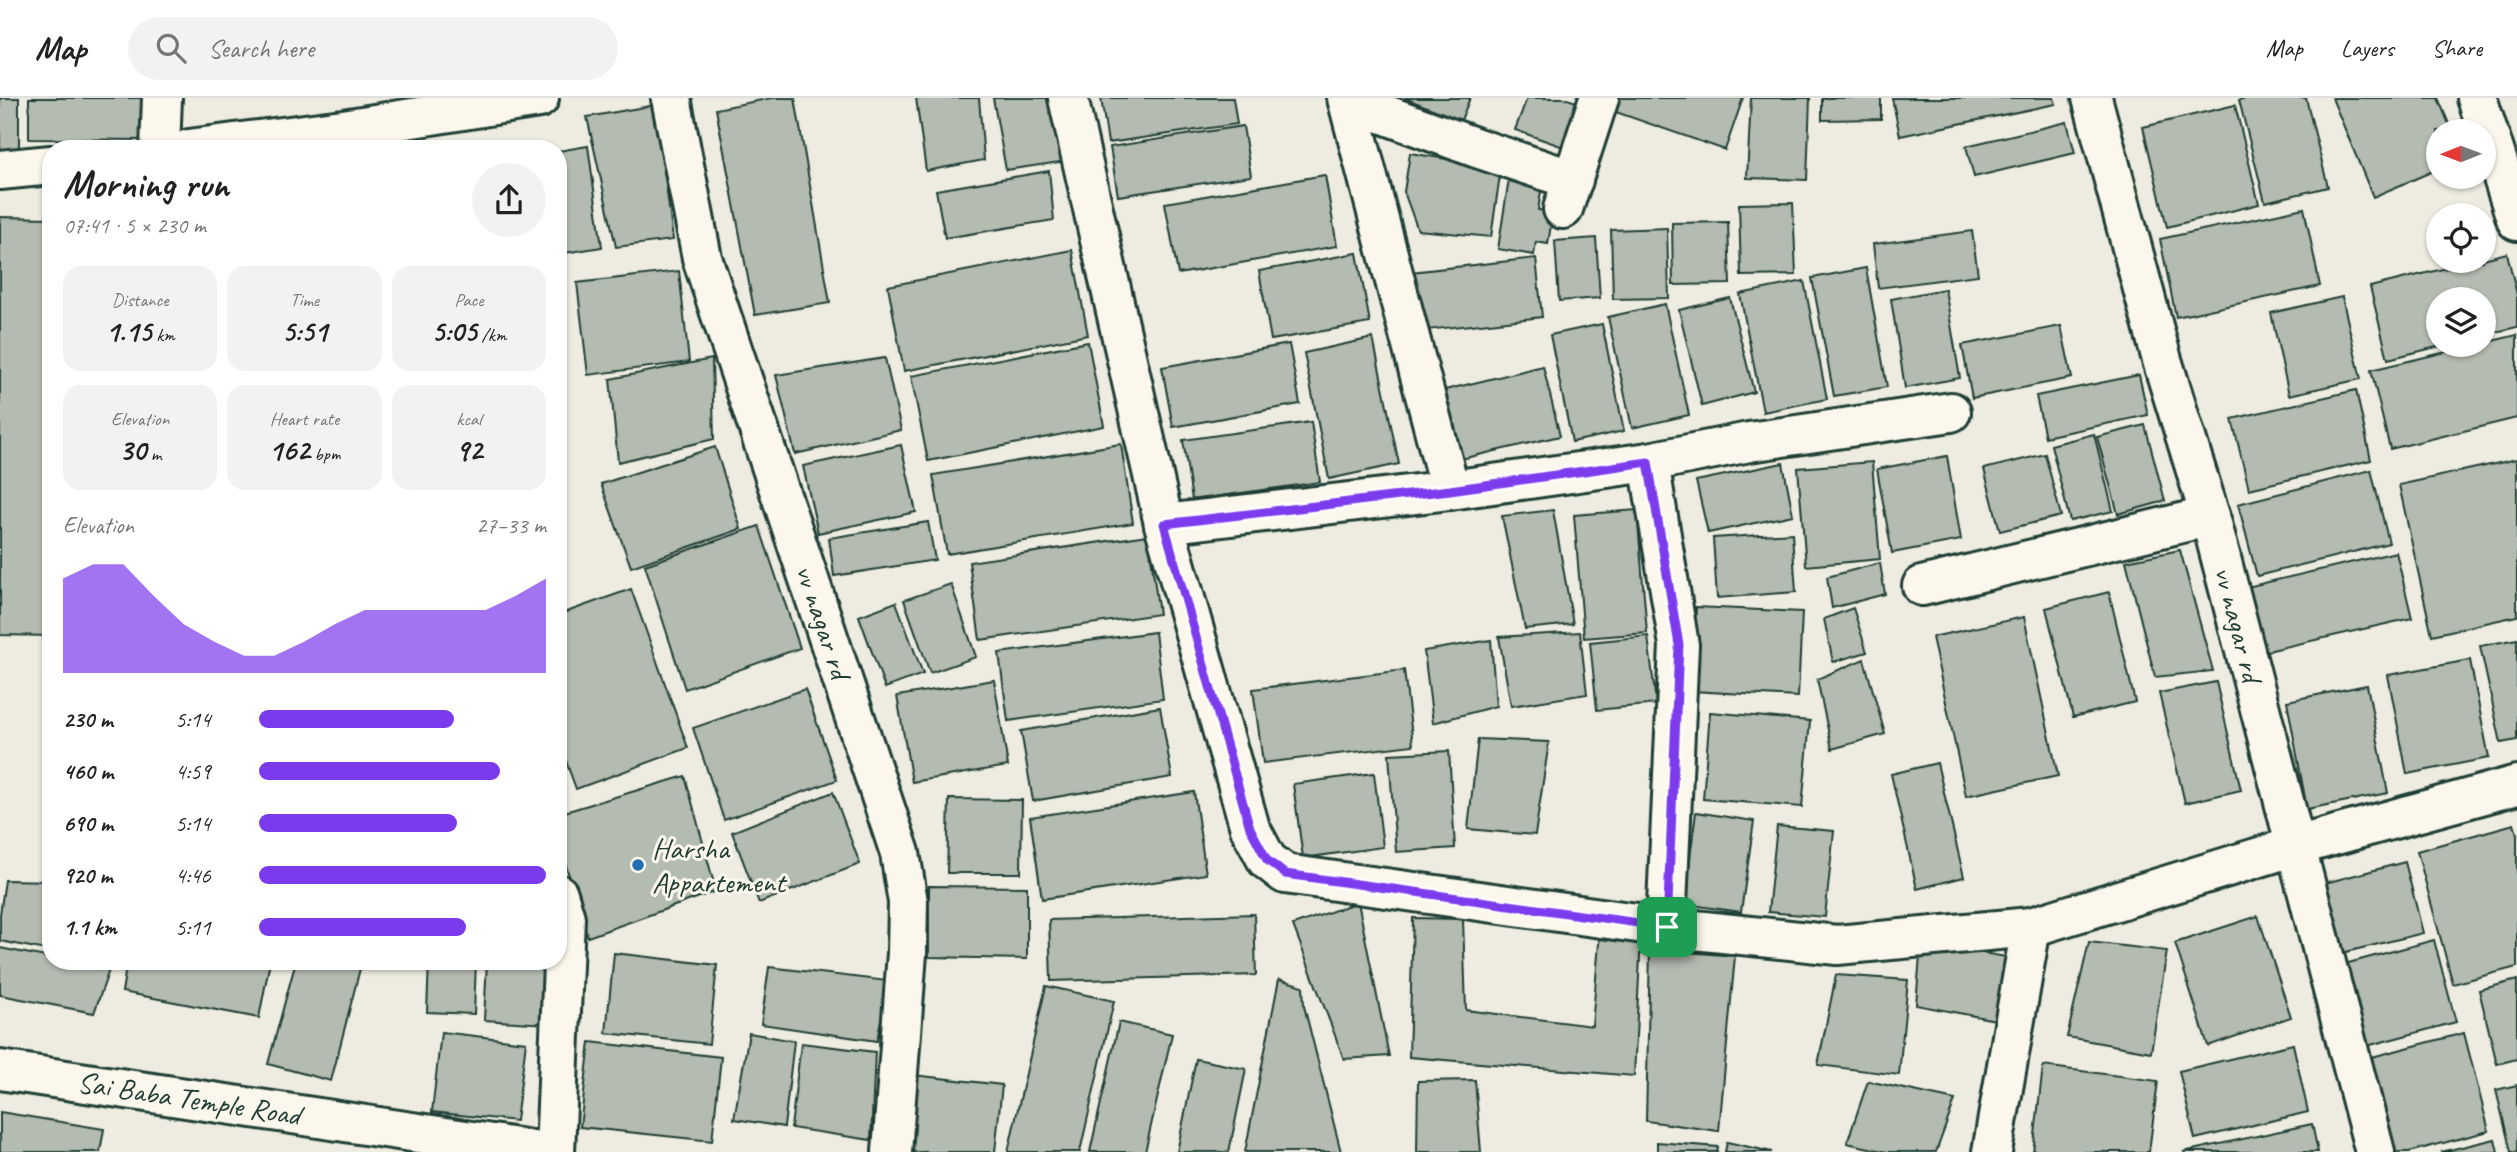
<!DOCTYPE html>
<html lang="en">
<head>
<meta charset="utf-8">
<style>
  :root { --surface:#fff; --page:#f2f2f2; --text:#222; --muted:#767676; --line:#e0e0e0; --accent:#7c3aed }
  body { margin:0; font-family:Caveat,sans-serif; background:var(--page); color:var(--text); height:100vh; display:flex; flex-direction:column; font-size:26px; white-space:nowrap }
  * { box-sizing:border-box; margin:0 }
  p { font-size:23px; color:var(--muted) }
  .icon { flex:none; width:38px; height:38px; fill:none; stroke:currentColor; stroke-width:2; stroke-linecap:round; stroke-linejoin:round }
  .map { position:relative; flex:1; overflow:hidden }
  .drawer { position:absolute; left:42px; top:42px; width:525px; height:830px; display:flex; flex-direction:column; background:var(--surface); border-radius:28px; box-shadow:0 2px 5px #0004 }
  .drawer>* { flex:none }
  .needle { width:46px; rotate:269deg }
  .fabs { position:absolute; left:2426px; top:21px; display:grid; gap:14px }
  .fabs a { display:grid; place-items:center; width:70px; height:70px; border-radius:50%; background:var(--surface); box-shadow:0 2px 5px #0004; font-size:35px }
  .pin { position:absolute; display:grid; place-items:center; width:60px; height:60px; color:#fff; margin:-30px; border-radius:14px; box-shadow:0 4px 10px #0006 }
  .round { display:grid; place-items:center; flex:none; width:74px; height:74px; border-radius:37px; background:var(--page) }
  .headline { display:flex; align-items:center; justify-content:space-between; height:119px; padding:0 21px }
  h1 { font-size:38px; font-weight:600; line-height:52px }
  .metrics { display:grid; grid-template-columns:repeat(3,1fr); gap:10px; height:119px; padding:7px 21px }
  .metrics div { display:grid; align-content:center; border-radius:18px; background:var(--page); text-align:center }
  .metrics b { font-size:30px; font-weight:600 }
  .metrics small { font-size:19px; font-weight:400 }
  .metrics p { font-size:19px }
  .chart { height:196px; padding:14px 21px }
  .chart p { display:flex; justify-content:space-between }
  .chart svg { width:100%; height:126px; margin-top:7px; fill:var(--accent); opacity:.7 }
  ul { padding:0 21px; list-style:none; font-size:23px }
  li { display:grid; grid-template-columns:112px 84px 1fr; align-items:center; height:52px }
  li i { height:18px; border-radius:9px; background:var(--accent) }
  header { display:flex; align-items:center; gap:42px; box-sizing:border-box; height:98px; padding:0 35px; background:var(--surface); border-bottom:2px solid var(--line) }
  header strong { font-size:33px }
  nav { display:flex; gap:38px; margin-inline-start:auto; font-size:24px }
  .search { width:490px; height:63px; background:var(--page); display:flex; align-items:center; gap:18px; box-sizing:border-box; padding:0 24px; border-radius:38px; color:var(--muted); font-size:26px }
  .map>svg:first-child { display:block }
  .building { fill:#b4bbb0; stroke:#1f3d34; stroke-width:2 }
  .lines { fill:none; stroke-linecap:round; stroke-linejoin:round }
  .minor-casing { stroke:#1f3d34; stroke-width:44 }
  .minor { stroke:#fbf7ec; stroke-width:38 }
  .route-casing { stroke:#fff; stroke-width:14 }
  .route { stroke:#7c3aed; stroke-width:9 }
  .poi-dot { fill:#1f6fb2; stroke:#fbf7ec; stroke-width:2.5 }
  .labels { text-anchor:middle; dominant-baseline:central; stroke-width:6; stroke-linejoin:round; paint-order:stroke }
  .street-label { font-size:30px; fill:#1f3d34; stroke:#fbf7ec }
  .poi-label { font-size:30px; fill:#1f3d34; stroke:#fbf7ec; text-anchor:start }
</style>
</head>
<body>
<header>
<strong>Map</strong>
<div class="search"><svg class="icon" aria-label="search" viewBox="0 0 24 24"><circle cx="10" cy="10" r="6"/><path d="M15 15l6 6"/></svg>Search here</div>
<nav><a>Map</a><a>Layers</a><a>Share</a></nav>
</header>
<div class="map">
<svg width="2517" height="1054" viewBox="0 0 2517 1054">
  <rect width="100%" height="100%" fill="#eeece1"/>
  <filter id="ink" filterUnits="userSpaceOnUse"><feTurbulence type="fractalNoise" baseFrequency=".0143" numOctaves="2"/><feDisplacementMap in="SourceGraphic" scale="14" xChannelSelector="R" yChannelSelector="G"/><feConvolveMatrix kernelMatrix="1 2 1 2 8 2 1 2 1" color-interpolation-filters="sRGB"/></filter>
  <g filter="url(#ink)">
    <g class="building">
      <rect x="0" y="0" width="19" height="54"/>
      <path d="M29 0H143V42L29 41Z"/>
      <path d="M772 0H795L830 205 755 217 716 11Z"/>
      <path d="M916 0H979L984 62 926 73Z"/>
      <path d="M993 0H1050L1067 63 1006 72Z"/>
      <path d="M1101 0H1233L1237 26 1108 45Z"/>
      <path d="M1404 0H1470L1461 22Z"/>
      <path d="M1527 0H1565L1590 9 1575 53 1515 32Z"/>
      <path d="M1611 0H1743L1725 52 1607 11Z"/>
      <path d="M1751 0H1810L1807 82 1747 80Z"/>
      <path d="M1822 0H1881V21L1822 22Z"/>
      <path d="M1892 0H2054L2056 6 1900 38Z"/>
      <path d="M2246 0H2306L2328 89 2265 104 2239 2Z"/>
      <path d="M2332 0H2438L2452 33H2438V71L2373 99Z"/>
      <path d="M656 7 673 142 616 149 587 19Z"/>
      <path d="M2235 7 2259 106 2167 129 2143 29Z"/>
      <path d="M2067 24 2075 55 1974 79 1966 48Z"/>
      <path d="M1243 28 1251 78 1118 98 1110 49Z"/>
      <path d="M588 48 602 149 558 156V53Z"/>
      <path d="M1410 55 1501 70 1491 139 1418 132 1404 94Z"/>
      <path d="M1049 73 1054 122 945 140 936 92Z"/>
      <path d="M1325 77 1337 148 1178 176 1165 105Z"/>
      <path d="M1509 81 1542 87 1538 112 1553 114 1548 146 1536 144 1534 157 1498 151Z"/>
      <path d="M1793 105 1796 177 1741 178 1739 106Z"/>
      <path d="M2304 110 2320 188 2176 219 2160 141Z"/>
      <path d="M0 119 51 120V538L0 537Z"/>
      <path d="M1728 124 1730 186 1673 187 1672 125Z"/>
      <path d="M1667 130 1669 200 1613 201 1611 132Z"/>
      <path d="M1972 133 1978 177 1878 190 1873 146Z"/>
      <path d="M1596 140 1600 200 1559 203 1555 143Z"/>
      <path d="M1072 152 1088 237 904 273 888 188Z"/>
      <path d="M1357 155 1370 225 1271 242 1259 173Z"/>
      <path d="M2507 155 2517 197V229L2483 237V201H2438V247H2445L2388 261 2370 189 2475 163H2483V161Z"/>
      <path d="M1536 160 1542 219 1418 233 1411 174Z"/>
      <path d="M1866 170 1887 289 1834 298 1812 180Z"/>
      <path d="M679 173 689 264 588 277 577 185Z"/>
      <path d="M1804 183 1827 301 1763 314 1740 196Z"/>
      <path d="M1945 191 1960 280 1905 290 1891 201Z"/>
      <path d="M2342 199 2361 281 2289 297 2271 215Z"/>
      <path d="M1730 200 1754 294 1702 308 1679 212Z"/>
      <path d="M1665 206 1689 317 1632 330 1608 219Z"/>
      <path d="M1602 226 1624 333 1572 344 1550 237Z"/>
      <path d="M2061 228 2072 280 1972 300 1962 247Z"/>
      <path d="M2517 237V320L2390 351 2371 272Z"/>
      <path d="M1373 240 1399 366 1329 381 1304 255Z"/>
      <path d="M1088 244 1104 328 928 363 911 278Z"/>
      <path d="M1289 246 1300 306 1173 329 1162 269Z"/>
      <path d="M885 260 901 332 795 356 776 277Z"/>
      <path d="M712 261 714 341 618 364 610 281Z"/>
      <path d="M1543 268 1560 338 1461 361 1445 292Z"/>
      <path d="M2139 277 2148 317 2045 339 2036 298Z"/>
      <path d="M2356 292 2371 362 2249 391 2232 321Z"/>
      <path d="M1311 324 1320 384 1192 402 1183 342Z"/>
      <path d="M2145 327 2165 403 2118 416 2097 339Z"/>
      <path d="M2094 336 2113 413 2070 423 2051 347Z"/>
      <path d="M1121 346 1133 425 947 456 933 377Z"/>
      <path d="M901 347 916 414 818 435 803 368Z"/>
      <path d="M715 349 741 431 631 469 601 386Z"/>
      <path d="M2045 356 2061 418 2000 433 1984 371Z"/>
      <path d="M1947 358 1961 442 1892 455 1877 371Z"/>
      <path d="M2517 361V518L2432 537 2399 387Z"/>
      <path d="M1872 364 1880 461 1806 468 1798 370Z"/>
      <path d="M1783 365 1793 417 1708 435 1696 383Z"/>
      <path d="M2371 372 2389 445 2257 478 2238 406Z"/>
      <path d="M1553 412 1573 526 1525 531 1502 418Z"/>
      <path d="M1637 412 1647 535 1584 540 1574 417Z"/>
      <path d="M928 424 935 462 834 478 829 440Z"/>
      <path d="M759 428 800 550 685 591 645 467Z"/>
      <path d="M1792 435 1796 494 1717 500 1713 440Z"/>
      <path d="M1148 437 1159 516 980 542 969 464Z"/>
      <path d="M2180 452 2213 573 2155 579 2126 463Z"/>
      <path d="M2396 454 2412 520 2263 554 2247 489Z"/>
      <path d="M1880 465 1885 496 1832 510 1827 479Z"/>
      <path d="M951 486 976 559 930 575 904 502Z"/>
      <path d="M631 491 688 650 576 691 558 641V517Z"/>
      <path d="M2109 494 2135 604 2073 619 2046 510Z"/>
      <path d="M896 504 923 576 885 590 859 518Z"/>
      <path d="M1696 509 1802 514 1798 599 1692 593Z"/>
      <path d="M1853 510 1867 554 1833 564 1824 521Z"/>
      <path d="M2024 519 2058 678 1966 698 1932 539Z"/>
      <path d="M1155 534 1163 601 1008 623 999 555Z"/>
      <path d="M1580 534 1587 596 1511 608 1499 539Z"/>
      <path d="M1648 538 1656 606 1597 612 1590 544Z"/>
      <path d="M2517 541V642L2501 645 2480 548Z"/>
      <path d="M1491 542 1496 608 1433 625 1424 553Z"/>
      <path d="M1864 561 1885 636 1832 651 1817 581Z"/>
      <path d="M2470 562 2489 660 2407 676 2388 577Z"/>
      <path d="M1404 572 1413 647 1263 665 1253 591Z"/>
      <path d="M994 582 1008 668 912 684 897 598Z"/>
      <path d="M2216 584 2241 692 2185 705 2159 595Z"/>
      <path d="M2367 587 2388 695 2307 711 2287 603Z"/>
      <path d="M805 591 837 682 724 722 693 630Z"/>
      <path d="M1160 609 1172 679 1033 703 1021 633Z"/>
      <path d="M1710 614 1810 623 1802 709 1703 701Z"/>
      <path d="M1478 641 1549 644 1535 737 1468 731Z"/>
      <path d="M1449 653 1455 750 1396 754 1389 656Z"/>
      <path d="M1937 665 1964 779 1917 791 1891 676Z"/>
      <path d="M1374 675 1383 749 1303 760 1293 686Z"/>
      <path d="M685 678 716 793 588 839 558 742V716Z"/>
      <path d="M833 694 860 766 759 805 732 734Z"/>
      <path d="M1194 694 1206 776 1042 801 1030 719Z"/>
      <path d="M949 701 1022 702 1021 775H947Z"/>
      <path d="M1696 714 1754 723 1741 814 1684 806Z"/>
      <path d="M2514 726 2517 736V869L2453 886 2417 753Z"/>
      <path d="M1777 728 1834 733 1825 819 1768 814Z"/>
      <path d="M2405 764 2423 835 2342 855 2325 785Z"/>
      <path d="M5 782 51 783V853L0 843V816Z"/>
      <path d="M929 788 1027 789V861L929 859Z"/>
      <path d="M1358 804 1389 958 1344 961 1293 827Z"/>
      <path d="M1254 816 1256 877 1051 883 1049 822Z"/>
      <path d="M2258 818 2291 919 2208 948 2175 845Z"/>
      <path d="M1413 820 1463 821 1466 912 1592 928 1600 833 1641 839 1634 978 1409 959Z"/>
      <path d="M2434 842 2456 924 2363 949 2341 867Z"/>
      <path d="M2089 844 2167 853 2151 954 2067 939Z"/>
      <path d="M1921 845 2013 860 1996 922 1916 907Z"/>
      <path d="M0 850 51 860V863H63L109 872 94 915 0 897Z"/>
      <path d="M1650 851 1735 858 1719 1033 1646 1023Z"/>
      <path d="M614 855 717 867 709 946 606 935Z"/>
      <path d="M127 863H270L259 920 122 894Z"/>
      <path d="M296 863H362L331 983 268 966Z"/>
      <path d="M429 863H476L474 916 427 914Z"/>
      <path d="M487 863H551L547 926 484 922Z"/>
      <path d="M769 869 888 883 877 943 761 926Z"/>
      <path d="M1836 877 1908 882 1899 977 1818 967Z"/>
      <path d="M1279 881 1303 888 1304 908 1341 1054H1245Z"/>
      <path d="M2517 882V961L2497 966 2479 892Z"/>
      <path d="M1046 888 1114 903 1080 1054H1008Z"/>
      <path d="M1119 924 1172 936 1145 1054H1090Z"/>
      <path d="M441 934 526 944 516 1023 432 1014Z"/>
      <path d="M749 935 794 943 784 1029 734 1021Z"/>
      <path d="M2464 935 2489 1033 2409 1054H2392L2368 960Z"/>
      <path d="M590 944 721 959 712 1043 580 1029Z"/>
      <path d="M801 945 875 954 871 1042 791 1030Z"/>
      <path d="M2293 946 2308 1014 2195 1041 2179 973Z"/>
      <path d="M1196 961 1246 971 1229 1054H1177Z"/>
      <path d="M2043 968 2158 983 2149 1054H2033Z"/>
      <path d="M913 977 1002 987 995 1054H905Z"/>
      <path d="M1475 982 1481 1054H1417L1418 983Z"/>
      <path d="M1868 983 1955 1002 1936 1054H1887L1847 1045Z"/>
      <path d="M2517 987V1054H2511L2496 992Z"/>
      <path d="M0 1014 104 1031 100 1054H0Z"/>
      <path d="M2312 1026 2318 1054H2183Z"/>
      <path d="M2495 1041 2498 1054H2441Z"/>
      <path d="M1657 1044 1718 1049 1717 1054H1657Z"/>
      <path d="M1727 1044 1772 1054H1725Z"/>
    </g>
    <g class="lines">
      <defs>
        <g id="minor">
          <path id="s1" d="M671 0 702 160 900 755 908 804 907 855 892 1054"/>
          <path d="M1068 0 1164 426 1250 730 1267 762 1285 776 1666 829 1837 847 2031 829 2296 748 2517 687"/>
          <path d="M1347 0 1450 392"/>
          <path id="s2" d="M2092 0 2162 262 2210 418 2375 1054"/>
          <path d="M2477 0 2517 123"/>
          <path d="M1348 3 1477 50 1573 82"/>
          <path d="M160 51 162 0"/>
          <path d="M189 51 343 31 539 0"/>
          <path d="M0 72 51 67"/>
          <path d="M1563 111 1599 0"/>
          <path d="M1649 364 1679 547 1666 829"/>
          <path d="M1164 426 1450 392 1649 364 1749 344 1951 314"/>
          <path d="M1922 488 2210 418"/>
          <path id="s3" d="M0 972 544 1054"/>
          <path d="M555 1054 565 820 558 796"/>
          <path d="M1992 1054 2031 829"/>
        </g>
      </defs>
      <use href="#minor" class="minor-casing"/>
      <use href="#minor" class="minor"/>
    </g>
  </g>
  <g class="lines" filter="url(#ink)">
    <defs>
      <path id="route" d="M1648 364 1679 547 1667 829 1285 776 1267 762 1250 730 1164 426 1450 392Z"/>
    </defs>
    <use href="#route" class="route-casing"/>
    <use href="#route" class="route"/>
  </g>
  <circle class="poi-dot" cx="638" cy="767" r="7"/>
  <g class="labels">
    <g class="street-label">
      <text stroke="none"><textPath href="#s1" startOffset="546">vv nagar rd</textPath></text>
      <text stroke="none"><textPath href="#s2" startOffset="546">vv nagar rd</textPath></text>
      <text stroke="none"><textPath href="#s3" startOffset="191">Sai Baba Temple Road</textPath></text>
    </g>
    <g class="poi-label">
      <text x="652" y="750">Harsha<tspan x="652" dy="34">Appartement</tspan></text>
    </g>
  </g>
</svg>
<div class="fabs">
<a><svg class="needle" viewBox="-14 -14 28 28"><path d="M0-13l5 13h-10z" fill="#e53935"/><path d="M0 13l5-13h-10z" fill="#767676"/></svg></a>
<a><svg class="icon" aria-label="locate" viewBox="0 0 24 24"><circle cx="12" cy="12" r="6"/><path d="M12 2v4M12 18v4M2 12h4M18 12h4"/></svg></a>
<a><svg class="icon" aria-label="layers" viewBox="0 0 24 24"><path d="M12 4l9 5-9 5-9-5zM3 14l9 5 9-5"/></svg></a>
</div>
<div class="pin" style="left:1667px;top:829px;background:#1e9e55"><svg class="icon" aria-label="arrive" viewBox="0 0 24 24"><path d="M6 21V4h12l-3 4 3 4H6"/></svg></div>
<section class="drawer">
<div class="headline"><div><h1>Morning run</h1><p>07:41 · 5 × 230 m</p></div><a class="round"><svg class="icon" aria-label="share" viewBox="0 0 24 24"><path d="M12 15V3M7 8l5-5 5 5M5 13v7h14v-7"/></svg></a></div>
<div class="metrics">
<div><p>Distance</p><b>1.15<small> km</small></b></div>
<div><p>Time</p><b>5:51</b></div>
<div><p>Pace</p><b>5:05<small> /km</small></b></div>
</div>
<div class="metrics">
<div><p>Elevation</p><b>30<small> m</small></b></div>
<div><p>Heart rate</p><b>162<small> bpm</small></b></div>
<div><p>kcal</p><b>92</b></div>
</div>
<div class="chart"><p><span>Elevation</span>27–33 m</p>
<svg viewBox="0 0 160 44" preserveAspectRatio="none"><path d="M0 44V11L10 6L20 6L30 17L40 27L50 33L60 38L70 38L80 33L90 27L100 22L110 22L120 22L130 22L140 22L150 17L160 11V44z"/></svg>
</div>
<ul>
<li><b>230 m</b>5:14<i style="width:68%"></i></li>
<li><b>460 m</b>4:59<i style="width:84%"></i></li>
<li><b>690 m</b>5:14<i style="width:69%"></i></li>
<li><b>920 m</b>4:46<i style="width:100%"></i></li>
<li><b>1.1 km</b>5:11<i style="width:72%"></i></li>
</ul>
</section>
</div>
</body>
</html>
